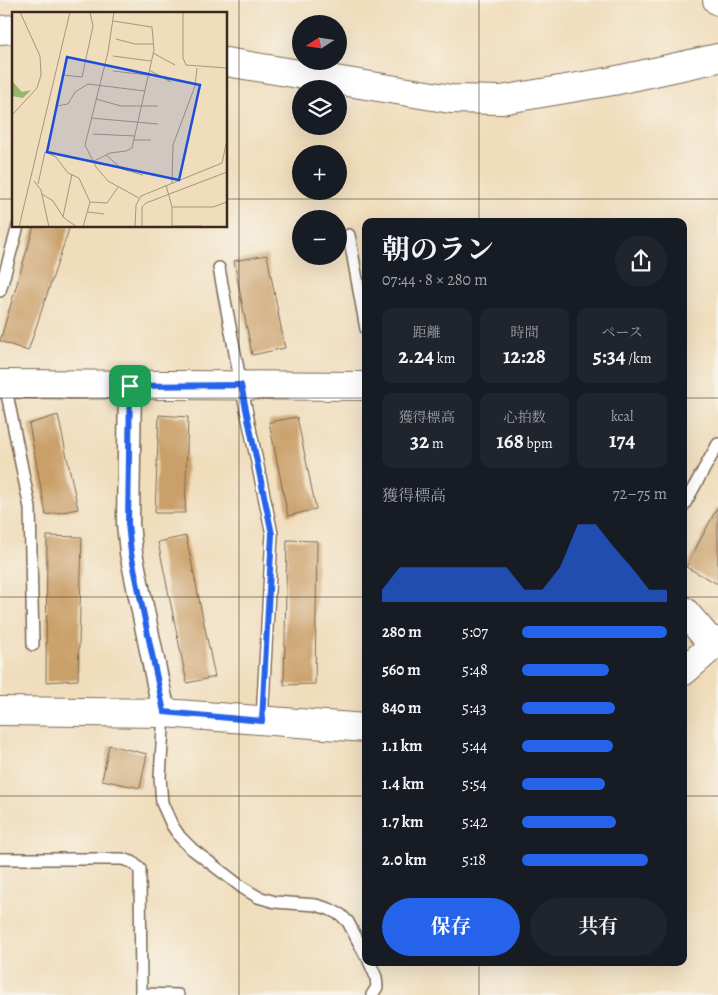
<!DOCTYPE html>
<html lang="ja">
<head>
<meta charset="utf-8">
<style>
  :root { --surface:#171b24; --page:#20242c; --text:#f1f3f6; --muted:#9ea1a6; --accent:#2563eb }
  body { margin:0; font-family:Alegreya,"Noto Serif JP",serif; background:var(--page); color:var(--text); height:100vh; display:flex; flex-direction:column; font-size:19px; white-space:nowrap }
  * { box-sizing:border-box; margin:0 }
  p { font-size:16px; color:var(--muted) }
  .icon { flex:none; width:28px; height:28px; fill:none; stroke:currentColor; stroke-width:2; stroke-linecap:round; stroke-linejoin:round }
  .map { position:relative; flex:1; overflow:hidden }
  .side { position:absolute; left:362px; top:218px; width:325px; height:748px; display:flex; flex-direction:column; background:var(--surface); border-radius:10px; box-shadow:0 5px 20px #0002 }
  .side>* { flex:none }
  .needle { width:32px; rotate:258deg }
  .controls { position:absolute; left:292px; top:15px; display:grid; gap:10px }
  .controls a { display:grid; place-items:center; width:55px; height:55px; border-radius:50%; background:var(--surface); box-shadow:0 5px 20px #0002; font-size:25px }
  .pin { position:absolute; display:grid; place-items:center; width:42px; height:42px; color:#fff; margin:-21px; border-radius:10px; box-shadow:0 2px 8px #0006 }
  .round { display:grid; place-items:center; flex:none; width:52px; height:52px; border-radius:26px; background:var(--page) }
  .summary { display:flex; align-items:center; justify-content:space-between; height:85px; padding:0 20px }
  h1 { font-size:28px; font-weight:700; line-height:38px }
  .metrics { display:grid; grid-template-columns:repeat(3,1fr); gap:8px; height:85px; padding:5px 20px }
  .metrics div { display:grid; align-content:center; border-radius:10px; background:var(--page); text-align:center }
  .metrics b { font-size:21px; font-weight:700 }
  .metrics small { font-size:14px; font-weight:400 }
  .metrics p { font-size:14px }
  .chart { height:140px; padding:10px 20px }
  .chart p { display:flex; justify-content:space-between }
  .chart svg { width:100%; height:90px; margin-top:5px; fill:var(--accent); opacity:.7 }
  .button { display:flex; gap:10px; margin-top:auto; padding:10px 20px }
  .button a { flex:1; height:58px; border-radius:30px; background:var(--accent); color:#fff; font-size:20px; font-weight:700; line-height:58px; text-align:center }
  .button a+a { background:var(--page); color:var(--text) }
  ul { padding:0 20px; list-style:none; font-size:16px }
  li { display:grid; grid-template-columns:80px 60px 1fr; align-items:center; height:38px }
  li i { height:12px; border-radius:6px; background:var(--accent) }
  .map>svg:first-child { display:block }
  .building { fill:#caa06a }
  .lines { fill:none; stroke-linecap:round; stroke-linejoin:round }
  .service-casing { stroke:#7a6955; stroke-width:14 }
  .minor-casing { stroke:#7a6955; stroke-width:25 }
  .tertiary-casing { stroke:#7a6955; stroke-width:30 }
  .service { stroke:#fff; stroke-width:11 }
  .minor { stroke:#fff; stroke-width:22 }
  .tertiary { stroke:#fff; stroke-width:28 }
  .route-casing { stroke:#fff; stroke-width:10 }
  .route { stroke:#2563eb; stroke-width:6 }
  .grid { fill:none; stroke:#3b2a1e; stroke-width:1; stroke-opacity:0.55 }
  .inset-road { fill:none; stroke:#a8957d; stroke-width:1 }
  .view { fill:#1d4ed8; fill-opacity:0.15; stroke:#1d4ed8; stroke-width:2.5 }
  .inset-edge { fill:none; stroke:#3b2a1e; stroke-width:2.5 }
</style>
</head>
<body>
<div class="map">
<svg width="718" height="995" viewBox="0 0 718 995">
  <rect width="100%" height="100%" fill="#f7f3e8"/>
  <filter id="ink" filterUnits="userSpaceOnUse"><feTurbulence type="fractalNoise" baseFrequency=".02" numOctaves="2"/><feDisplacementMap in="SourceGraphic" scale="10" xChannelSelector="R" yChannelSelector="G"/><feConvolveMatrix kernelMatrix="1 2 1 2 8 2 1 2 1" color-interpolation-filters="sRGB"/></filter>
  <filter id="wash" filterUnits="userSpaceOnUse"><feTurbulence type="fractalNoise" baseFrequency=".0096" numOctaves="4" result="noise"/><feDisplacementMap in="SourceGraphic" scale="20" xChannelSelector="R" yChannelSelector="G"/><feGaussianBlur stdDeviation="1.12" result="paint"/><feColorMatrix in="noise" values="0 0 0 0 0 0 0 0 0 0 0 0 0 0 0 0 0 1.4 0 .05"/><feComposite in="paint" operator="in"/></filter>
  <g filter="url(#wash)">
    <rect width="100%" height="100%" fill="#f0ddbc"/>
    <g id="blocks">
      <g class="building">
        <path d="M34 226H70L28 351 0 341Z"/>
        <path d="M267 255 285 348 252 355 234 261Z"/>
        <path d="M58 415 78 509 46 515 29 424Z"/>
        <path d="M159 415 188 417 185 513H155Z"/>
        <path d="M297 417 316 509 288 516 269 422Z"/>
        <path d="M718 506V584L686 567Z"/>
        <path d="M47 536 82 537 78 680 46 682Z"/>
        <path d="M186 536 215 677 187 683 158 542Z"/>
        <path d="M287 540 317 541 315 684 284 685Z"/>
        <path d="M109 745 147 754 140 788 102 780Z"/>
      </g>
    </g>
  </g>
  <g filter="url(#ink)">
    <use href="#blocks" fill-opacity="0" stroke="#7a6955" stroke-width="1"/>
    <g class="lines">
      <defs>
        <g id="service">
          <path d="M349 235 366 329"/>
          <path d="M219 268 241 385 272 534 262 721"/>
          <path d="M0 291 18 226"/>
          <path d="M5 384 30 508 33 645"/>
          <path d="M684 505 718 444"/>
          <path d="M164 713 160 777 162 803 172 825 180 837 192 849 243 888 258 897 275 902 316 905 329 909 341 915 348 922 366 956"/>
          <path d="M0 859H122L132 862 140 869 141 994 178 995"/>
          <path d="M369 961 376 977 377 987 372 995"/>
        </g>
        <path id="minor" d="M130 385 128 523 131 553 164 713"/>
        <g id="tertiary">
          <path d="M717 0 718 1"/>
          <path d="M0 30 14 29"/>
          <path d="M226 62 451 99 501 100 530 95 613 81 718 58"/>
          <path d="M0 384 366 386"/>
          <path d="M684 611 713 645"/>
          <path d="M684 671 718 641"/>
          <path d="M0 711 164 713 366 728"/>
        </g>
      </defs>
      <use href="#service" class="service-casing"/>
      <use href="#minor" class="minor-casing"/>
      <use href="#tertiary" class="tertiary-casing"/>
      <use href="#service" class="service"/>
      <use href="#minor" class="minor"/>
      <use href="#tertiary" class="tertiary"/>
    </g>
  </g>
  <g class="lines" filter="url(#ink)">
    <defs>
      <path id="route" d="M241 385 272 534 262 721 164 712 131 553 128 523 130 386Z"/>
    </defs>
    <use href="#route" class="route-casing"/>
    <use href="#route" class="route"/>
  </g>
  <path class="grid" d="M239 0V995M479 0V221M0 199H14M226 199H718M0 398H366M684 398H718M0 597H366M684 597H718M0 796H366M684 796H718M479 961V995"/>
  <g transform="translate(12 12)">
    <rect width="215" height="215" fill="#f0ddbc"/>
    <path d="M0 69 10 80 19 78 11 86 0 84Z" fill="#94b86c"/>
    <path class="inset-road" d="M78 0 81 14 70 65 51 63 45 94 56 92 63 80 76 72 133 79M102 0 96 40 73 133 84 155 96 169 127 186M171 0V46L174 53 215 56M104 27 123 32H142M141 41 163 53M101 44 139 49M137 58 159 70M101 59 136 63M84 87 109 94H146M0 103 25 76 29 63 28 44 8 0M79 106 146 112M81 122 123 124M122 128H139M94 143 110 157 131 163M82 149 98 141 114 139 120 136 142 38 140 15 101 9M22 169 29 178 37 215M160 171 161 133 183 74 185 56M26 172 33 140 44 145 56 161 67 166 78 190 95 191 106 175M154 173 160 195V215M30 182 41 189 52 206 65 215M160 195H201L215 190M76 200 92 202M51 205 60 162M160 214H190M7 215 58 0M71 215 78 190M123 215 124 193 129 184 210 151 215 128M130 215V195L134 191 215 160"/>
    <path class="view" d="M55 45 188 73 167 168 35 140Z"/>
    <rect width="215" height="215" class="inset-edge"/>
  </g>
</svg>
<div class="controls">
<a><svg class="needle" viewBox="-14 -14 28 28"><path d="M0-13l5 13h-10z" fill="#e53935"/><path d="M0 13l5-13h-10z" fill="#9ea1a6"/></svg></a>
<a><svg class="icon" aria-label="layers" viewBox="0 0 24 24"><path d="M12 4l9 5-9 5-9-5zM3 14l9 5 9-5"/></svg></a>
<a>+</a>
<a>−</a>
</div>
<div class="pin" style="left:130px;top:386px;background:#1e9e55"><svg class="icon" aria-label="arrive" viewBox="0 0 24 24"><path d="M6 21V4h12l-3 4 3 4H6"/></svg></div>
<section class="side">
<div class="summary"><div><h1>朝のラン</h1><p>07:44 · 8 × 280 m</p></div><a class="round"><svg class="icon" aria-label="share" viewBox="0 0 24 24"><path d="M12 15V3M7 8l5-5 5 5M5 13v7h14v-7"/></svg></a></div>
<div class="metrics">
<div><p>距離</p><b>2.24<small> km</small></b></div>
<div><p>時間</p><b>12:28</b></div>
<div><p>ペース</p><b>5:34<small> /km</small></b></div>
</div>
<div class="metrics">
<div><p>獲得標高</p><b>32<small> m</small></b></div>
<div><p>心拍数</p><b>168<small> bpm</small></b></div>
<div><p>kcal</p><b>174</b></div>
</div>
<div class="chart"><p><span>獲得標高</span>72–75 m</p>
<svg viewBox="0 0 160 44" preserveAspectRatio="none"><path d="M0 44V38L10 27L20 27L30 27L40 27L50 27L60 27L70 27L80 38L90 38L100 27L110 6L120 6L130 17L140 27L150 38L160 38V44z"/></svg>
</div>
<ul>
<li><b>280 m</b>5:07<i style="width:100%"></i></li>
<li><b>560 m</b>5:48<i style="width:60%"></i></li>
<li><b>840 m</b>5:43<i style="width:64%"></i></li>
<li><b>1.1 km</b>5:44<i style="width:63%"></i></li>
<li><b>1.4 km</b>5:54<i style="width:57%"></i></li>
<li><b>1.7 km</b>5:42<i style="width:65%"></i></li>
<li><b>2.0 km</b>5:18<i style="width:87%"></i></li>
</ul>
<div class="button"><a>保存</a><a>共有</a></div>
</section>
</div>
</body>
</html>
